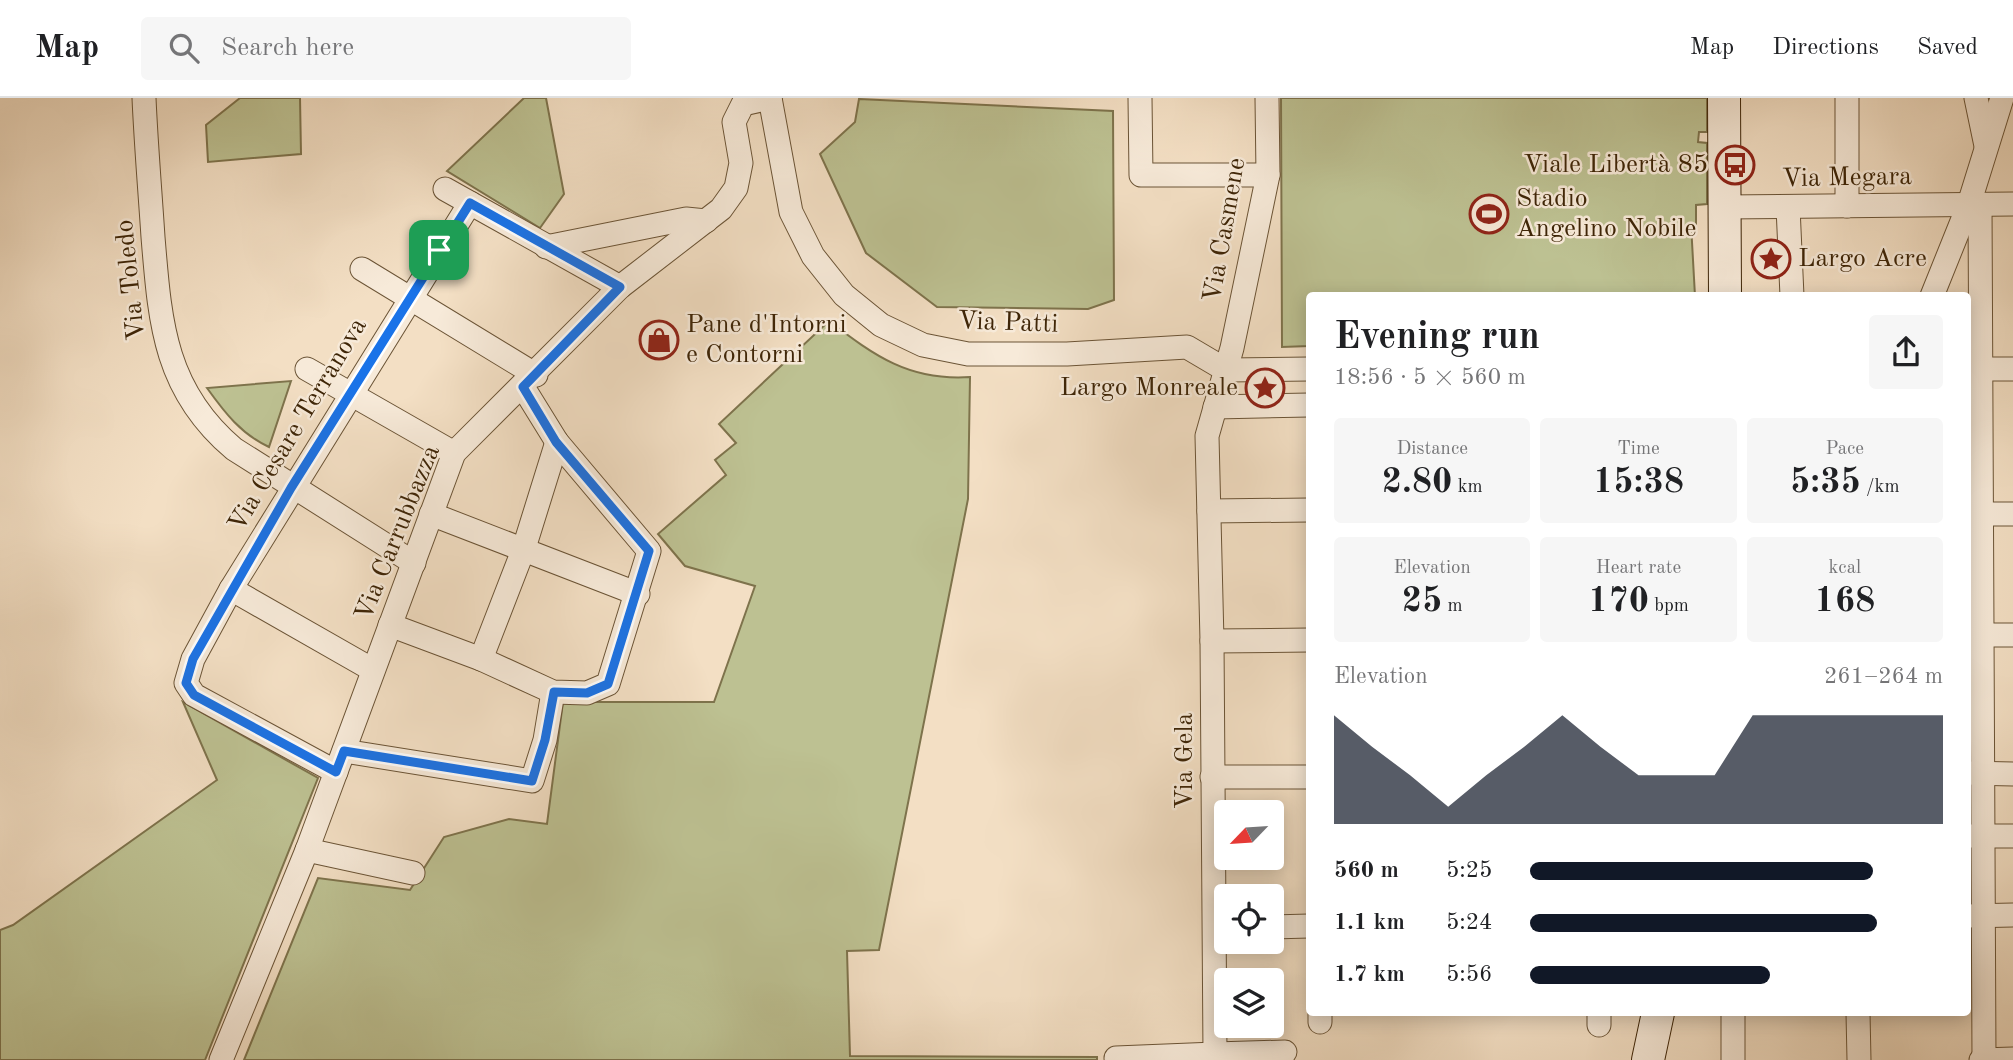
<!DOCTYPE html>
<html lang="en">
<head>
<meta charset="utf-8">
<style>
  :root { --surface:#fff; --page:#f6f6f6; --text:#202124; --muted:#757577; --line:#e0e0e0; --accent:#111827 }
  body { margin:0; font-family:"Old Standard TT",serif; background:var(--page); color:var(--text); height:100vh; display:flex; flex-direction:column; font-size:26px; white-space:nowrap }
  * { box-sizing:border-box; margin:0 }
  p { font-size:23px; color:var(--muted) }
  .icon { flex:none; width:38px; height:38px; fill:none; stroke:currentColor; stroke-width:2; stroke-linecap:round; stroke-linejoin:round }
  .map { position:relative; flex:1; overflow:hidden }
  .side { position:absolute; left:1306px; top:194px; width:665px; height:724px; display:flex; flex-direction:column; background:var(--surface); border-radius:7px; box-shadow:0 4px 18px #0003 }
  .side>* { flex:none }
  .needle { width:46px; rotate:245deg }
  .controls { position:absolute; left:1214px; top:702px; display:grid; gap:14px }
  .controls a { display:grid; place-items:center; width:70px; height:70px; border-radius:7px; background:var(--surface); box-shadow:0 4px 18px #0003; font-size:35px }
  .pin { position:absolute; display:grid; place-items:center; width:60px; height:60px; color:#fff; margin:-30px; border-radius:14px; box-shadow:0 4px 10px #0006 }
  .round { display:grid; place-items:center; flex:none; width:74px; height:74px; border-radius:7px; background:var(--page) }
  .summary { display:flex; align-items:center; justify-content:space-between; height:119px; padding:0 28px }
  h1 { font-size:38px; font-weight:600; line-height:52px }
  .metrics { display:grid; grid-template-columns:repeat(3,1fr); gap:10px; height:119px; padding:7px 28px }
  .metrics div { display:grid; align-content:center; border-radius:7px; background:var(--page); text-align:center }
  .metrics b { font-size:35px; font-weight:600 }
  .metrics small { font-size:19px; font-weight:400 }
  .metrics p { font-size:19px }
  .chart { height:196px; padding:14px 28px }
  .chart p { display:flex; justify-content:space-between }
  .chart svg { width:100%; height:126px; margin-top:7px; fill:var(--accent); opacity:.7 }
  ul { padding:0 28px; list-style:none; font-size:23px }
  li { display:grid; grid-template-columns:112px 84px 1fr; align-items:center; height:52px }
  li i { height:18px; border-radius:9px; background:var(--accent) }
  header { display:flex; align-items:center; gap:42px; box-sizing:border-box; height:98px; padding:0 35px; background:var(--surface); border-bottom:2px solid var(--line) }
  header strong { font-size:33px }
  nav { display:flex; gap:38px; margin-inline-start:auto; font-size:24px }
  .search { width:490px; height:63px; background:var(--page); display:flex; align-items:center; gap:18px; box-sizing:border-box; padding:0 24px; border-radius:7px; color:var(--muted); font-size:26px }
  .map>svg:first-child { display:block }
  .grass { fill:#bdc192; stroke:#7e734c; stroke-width:2 }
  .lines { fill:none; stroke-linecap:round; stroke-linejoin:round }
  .street-casing { stroke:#6b5436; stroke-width:25 }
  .secondary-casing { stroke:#3e2507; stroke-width:34 }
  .street { stroke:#f7ead9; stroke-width:23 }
  .secondary { stroke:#f7ead9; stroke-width:32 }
  .route-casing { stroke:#fff; stroke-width:14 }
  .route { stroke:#1a73e8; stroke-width:9 }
  .labels { text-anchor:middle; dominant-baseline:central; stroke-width:5; stroke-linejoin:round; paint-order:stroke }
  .poi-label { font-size:26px; fill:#3e2507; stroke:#f7ead9; text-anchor:start }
  .street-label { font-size:26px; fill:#3e2507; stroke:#f7ead9 }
</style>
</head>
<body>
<header>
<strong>Map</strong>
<div class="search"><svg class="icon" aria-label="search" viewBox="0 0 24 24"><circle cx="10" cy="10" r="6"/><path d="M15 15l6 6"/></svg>Search here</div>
<nav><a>Map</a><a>Directions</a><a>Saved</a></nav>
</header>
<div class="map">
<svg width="2013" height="962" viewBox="0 0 2013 962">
  <rect width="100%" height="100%" fill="#f3dfc4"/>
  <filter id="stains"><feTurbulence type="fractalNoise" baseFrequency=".00286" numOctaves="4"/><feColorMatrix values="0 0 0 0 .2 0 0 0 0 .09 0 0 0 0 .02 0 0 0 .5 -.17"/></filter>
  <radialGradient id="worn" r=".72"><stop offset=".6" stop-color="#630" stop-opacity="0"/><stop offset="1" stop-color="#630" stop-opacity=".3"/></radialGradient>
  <g class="grass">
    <path d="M240 0H300L301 56 208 64 206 27Z"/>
    <path d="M524 0H546L564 96 540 130 447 73Z"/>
    <path d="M1281 0H1707V34H1699L1698 44 1707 45V106L1696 107V126H1691L1695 198H1309V248L1282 249Z"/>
    <path d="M859 1 1113 13 1114 202 1088 211 937 209 866 155 820 56 855 24Z"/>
    <path d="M829 223C875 258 909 283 970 279L968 401 879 852 847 853 850 958 1097 959V962H244L318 780 410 792 444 739 509 721 547 726 563 604H714L755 488 685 468 658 436 726 377 715 362 736 345 719 326Z"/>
    <path d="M291 283 269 349C241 336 225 315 207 290Z"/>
    <path d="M183 604 318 680 205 962H0V832L13 827 217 682Z"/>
  </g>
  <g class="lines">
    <defs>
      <g id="street">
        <path d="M144 0C146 46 150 93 153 139 160 224 164 292 234 351L414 465"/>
        <path d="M770 0 791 114 813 158 844 197 881 227 923 247 968 256H1067L1187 249 1226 272"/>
        <path d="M1140 0 1141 77H1268"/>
        <path d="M1847 0V108"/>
        <path d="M1976 0 1986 48"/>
        <path d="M445 91 620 189"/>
        <path d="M1980 106 1984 962"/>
        <path d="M1725 109 2013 106"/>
        <path d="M1788 109 1792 198"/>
        <path d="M546 149 686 121 706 123"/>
        <path d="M362 171 536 277"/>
        <path d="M1932 198 1969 106 2002 0"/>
        <path d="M307 271 454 355"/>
        <path d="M1967 271H2013"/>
        <path d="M1226 272 1309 271"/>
        <path d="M1215 309 1309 307"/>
        <path d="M1209 413 1309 412"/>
        <path d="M431 416 638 496"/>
        <path d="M1967 416H2013"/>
        <path d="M231 491 373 572"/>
        <path d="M390 527 481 561 553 594 587 595 608 586 649 453 557 344 523 289"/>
        <path d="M1967 537H2013"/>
        <path d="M1212 543 1309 542"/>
        <path d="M481 561 524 450 557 344"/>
        <path d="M344 653 532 683 545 642 553 594"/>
        <path d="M336 674 194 597 186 585 193 561 231 491 470 105"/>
        <path d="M1967 675 2013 676"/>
        <path d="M1212 679H1309"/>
        <path d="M1967 738H2013"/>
        <path d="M307 752 413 775"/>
        <path d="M1967 818 2013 817"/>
        <path d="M1272 829 1309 828"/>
        <path d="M1320 915V924"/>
        <path d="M1733 915V962"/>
        <path d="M1858 915 1859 962"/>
        <path d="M1599 927V915"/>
        <path d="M1215 956 1285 954"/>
        <path d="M1116 960 1215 956 1212 543 1207 338 1232 250 1268 77 1267 0"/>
        <path d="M221 962 307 752 454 355 620 189 721 111 736 90 741 65 734 24 743 6 770 0"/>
        <path d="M1981 962 2013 961"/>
      </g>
      <g id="secondary">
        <path d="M1724 0 1725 198"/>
        <path d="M1648 962 1658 915"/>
      </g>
    </defs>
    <use href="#street" class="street-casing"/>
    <use href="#secondary" class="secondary-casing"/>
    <use href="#street" class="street"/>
    <use href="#secondary" class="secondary"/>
  </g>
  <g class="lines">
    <defs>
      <path id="route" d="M470 105 620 189 523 289 556 344 649 453 608 586 587 595 554 594 545 642 532 683 344 653 336 674 194 597 186 585 193 561 291 390Z"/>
    </defs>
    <use href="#route" class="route-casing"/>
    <use href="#route" class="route"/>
  </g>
  <defs>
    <symbol id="bus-ring" viewBox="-11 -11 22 22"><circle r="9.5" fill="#f7ead9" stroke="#8f2418" stroke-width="1.5"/><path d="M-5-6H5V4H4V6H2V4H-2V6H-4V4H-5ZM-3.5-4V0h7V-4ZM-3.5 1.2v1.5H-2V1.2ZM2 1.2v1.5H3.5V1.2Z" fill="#8f2418"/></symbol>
    <symbol id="stadium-ring" viewBox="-11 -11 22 22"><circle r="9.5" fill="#f7ead9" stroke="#8f2418" stroke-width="1.5"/><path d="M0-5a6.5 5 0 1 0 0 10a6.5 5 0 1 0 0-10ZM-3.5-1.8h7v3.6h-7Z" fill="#8f2418"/></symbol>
    <symbol id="sight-ring" viewBox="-11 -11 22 22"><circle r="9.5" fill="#f7ead9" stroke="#8f2418" stroke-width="1.5"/><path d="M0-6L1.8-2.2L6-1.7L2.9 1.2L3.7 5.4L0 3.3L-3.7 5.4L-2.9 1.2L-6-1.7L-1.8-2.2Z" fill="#8f2418"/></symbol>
    <symbol id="shop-ring" viewBox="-11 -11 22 22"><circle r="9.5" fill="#f7ead9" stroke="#8f2418" stroke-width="1.5"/><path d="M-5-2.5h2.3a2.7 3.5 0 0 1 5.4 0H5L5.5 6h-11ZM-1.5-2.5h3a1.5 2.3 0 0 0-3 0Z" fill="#8f2418"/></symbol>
  </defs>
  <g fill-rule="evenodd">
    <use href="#bus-ring" x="1713" y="45" width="44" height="44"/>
    <use href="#stadium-ring" x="1467" y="94" width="44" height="44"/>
    <use href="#sight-ring" x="1749" y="139" width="44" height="44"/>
    <use href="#shop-ring" x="637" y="220" width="44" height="44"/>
    <use href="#sight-ring" x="1243" y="268" width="44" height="44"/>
  </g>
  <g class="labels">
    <g class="poi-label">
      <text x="1708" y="67" text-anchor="end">Viale Libertà 85</text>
      <text x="1516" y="101">Stadio<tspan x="1516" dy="30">Angelino Nobile</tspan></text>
      <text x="1798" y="161">Largo Acre</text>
      <text x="686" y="227">Pane d'Intorni<tspan x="686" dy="30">e Contorni</tspan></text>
      <text x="1238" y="290" text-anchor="end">Largo Monreale</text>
    </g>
    <g class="street-label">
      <text transform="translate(1847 80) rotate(-1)">Via Megara</text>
      <text transform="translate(1225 132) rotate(-80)">Via Casmene</text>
      <text transform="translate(131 182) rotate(-96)">Via Toledo</text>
      <text transform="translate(1008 225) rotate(2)">Via Patti</text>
      <text transform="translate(298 327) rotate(-59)">Via Cesare Terranova</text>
      <text transform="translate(398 435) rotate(-68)">Via Carrubbazza</text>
      <text transform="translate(1185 663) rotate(-90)">Via Gela</text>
    </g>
  </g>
  <rect width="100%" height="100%" filter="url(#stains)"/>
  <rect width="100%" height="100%" fill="url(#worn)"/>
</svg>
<div class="controls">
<a><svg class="needle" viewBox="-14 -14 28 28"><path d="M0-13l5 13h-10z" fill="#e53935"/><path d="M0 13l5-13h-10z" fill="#757577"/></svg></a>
<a><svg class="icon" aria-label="locate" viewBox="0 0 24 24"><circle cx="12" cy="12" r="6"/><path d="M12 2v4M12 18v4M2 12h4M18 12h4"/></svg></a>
<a><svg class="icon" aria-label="layers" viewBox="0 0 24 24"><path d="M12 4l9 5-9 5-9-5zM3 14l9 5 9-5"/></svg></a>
</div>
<div class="pin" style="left:439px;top:152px;background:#1e9e55"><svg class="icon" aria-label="arrive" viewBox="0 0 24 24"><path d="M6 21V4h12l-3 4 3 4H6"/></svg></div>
<section class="side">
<div class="summary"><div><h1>Evening run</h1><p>18:56 · 5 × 560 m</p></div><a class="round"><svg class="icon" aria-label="share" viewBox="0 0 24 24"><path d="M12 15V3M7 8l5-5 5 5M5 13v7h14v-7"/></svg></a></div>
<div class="metrics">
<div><p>Distance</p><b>2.80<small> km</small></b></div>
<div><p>Time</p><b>15:38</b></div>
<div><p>Pace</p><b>5:35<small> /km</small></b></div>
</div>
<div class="metrics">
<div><p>Elevation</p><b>25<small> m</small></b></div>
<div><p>Heart rate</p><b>170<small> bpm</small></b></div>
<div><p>kcal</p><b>168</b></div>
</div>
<div class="chart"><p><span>Elevation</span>261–264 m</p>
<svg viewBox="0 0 160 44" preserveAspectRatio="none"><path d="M0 44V6L10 17L20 27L30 38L40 27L50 17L60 6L70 17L80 27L90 27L100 27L110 6L120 6L130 6L140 6L150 6L160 6V44z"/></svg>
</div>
<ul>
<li><b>560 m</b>5:25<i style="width:83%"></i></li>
<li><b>1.1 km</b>5:24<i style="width:84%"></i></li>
<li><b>1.7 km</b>5:56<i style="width:58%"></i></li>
</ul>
</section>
</div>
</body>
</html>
